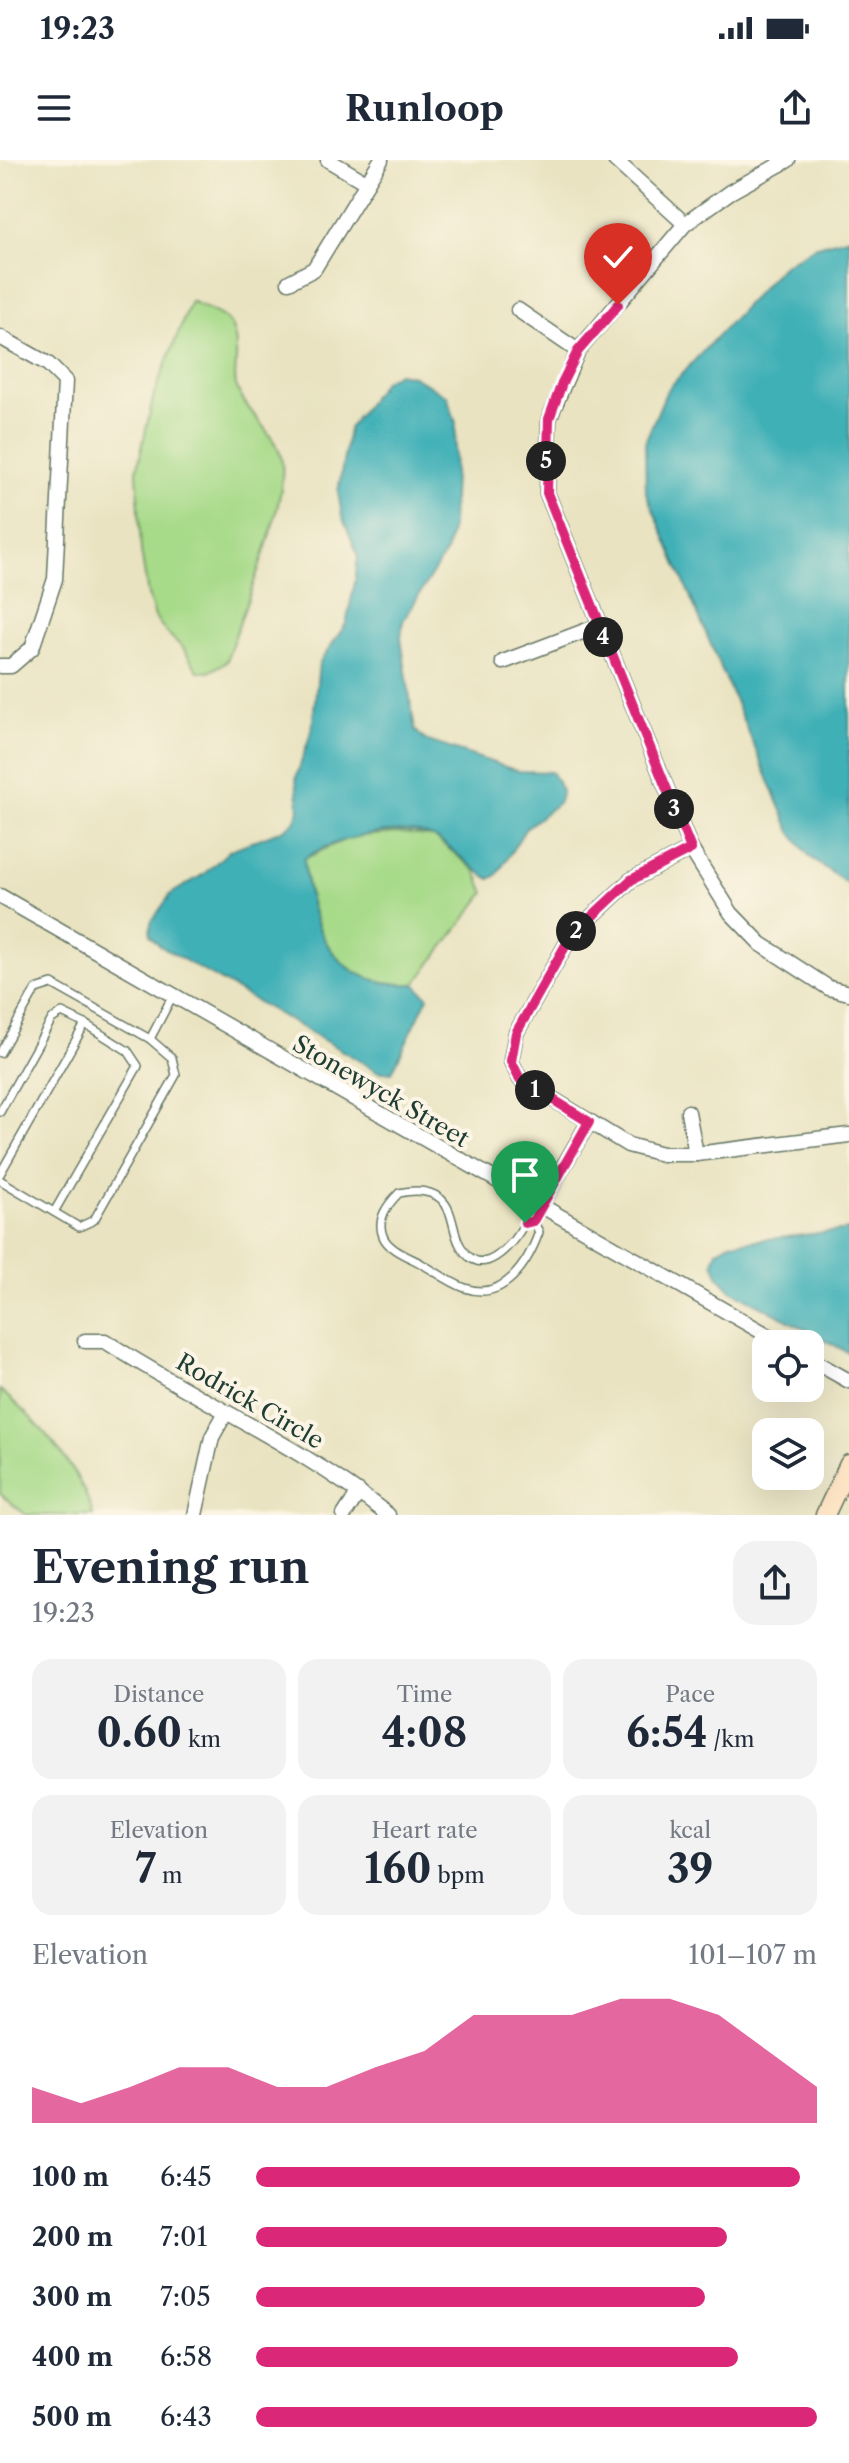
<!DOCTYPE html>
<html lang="en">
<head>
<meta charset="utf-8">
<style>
  :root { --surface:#fff; --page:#f2f2f3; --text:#1f2937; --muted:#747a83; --accent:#db2777 }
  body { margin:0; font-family:"Libre Caslon Text",serif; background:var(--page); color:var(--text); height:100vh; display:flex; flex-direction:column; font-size:30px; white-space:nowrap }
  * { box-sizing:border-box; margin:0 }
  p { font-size:26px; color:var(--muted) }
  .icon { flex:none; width:44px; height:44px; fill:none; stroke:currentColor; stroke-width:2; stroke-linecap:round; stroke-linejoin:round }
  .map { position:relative; height:1355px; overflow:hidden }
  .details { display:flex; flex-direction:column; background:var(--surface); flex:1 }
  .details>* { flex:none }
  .tools { position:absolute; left:752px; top:1170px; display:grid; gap:16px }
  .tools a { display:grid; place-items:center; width:72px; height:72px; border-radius:16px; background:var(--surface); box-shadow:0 8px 32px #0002; font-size:40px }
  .pin { position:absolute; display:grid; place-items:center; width:68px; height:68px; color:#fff; margin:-82px -34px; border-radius:50% 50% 50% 0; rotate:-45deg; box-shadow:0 0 8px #0007 }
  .pin .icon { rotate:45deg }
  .km { position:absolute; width:40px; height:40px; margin:-20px; border-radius:50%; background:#222; color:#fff; font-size:22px; line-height:40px; text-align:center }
  .round { display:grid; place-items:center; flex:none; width:84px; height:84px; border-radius:24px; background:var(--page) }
  .head { display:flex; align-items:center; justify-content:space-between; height:136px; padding:0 32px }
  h1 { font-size:44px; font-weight:800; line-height:60px }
  .metrics { display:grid; grid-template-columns:repeat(3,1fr); gap:12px; height:136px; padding:8px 32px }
  .metrics div { display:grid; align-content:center; border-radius:20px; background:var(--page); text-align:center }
  .metrics b { font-size:40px; font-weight:800 }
  .metrics small { font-size:22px; font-weight:400 }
  .metrics p { font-size:22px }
  .chart { height:224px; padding:16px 32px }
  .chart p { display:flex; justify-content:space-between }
  .chart svg { width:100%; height:144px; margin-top:8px; fill:var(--accent); opacity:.7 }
  ul { padding:0 32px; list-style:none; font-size:26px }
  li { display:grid; grid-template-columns:128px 96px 1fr; align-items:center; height:60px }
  li i { height:20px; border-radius:10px; background:var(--accent) }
  .status { display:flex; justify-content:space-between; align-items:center; height:56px; padding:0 40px; background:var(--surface); direction:ltr }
  .status svg { height:22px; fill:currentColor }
  header { display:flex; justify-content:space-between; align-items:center; height:104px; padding:0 32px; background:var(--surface); font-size:36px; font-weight:800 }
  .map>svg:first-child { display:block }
  .green { fill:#a7da89; stroke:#638c5e; stroke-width:2 }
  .water { fill:#3fb0b7; stroke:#2f7676; stroke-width:2 }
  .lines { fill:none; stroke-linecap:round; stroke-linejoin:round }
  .lane-casing { stroke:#667765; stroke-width:10 }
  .street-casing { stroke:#667765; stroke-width:17 }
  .secondary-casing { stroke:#667765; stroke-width:21 }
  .lane { stroke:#fff; stroke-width:7 }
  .street { stroke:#fff; stroke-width:14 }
  .secondary { stroke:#fee5c5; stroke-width:18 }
  .route-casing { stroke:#fff; stroke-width:16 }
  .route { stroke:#db2777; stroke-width:10 }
  .labels { text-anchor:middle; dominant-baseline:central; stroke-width:8; stroke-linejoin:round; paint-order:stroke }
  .street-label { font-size:24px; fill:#1f3d34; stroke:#fcf5e5 }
</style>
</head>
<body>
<div class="status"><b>19:23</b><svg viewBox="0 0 49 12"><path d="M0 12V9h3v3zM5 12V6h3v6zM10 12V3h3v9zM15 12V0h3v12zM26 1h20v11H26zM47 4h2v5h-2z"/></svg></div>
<header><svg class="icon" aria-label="menu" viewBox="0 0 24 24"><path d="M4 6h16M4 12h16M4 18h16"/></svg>Runloop<svg class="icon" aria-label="share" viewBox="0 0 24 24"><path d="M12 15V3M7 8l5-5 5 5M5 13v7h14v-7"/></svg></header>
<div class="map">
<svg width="849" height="1355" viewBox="0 0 849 1355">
  <rect width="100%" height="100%" fill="#fcf5e5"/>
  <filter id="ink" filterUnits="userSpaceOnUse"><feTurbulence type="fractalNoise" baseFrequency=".0125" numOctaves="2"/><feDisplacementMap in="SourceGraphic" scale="16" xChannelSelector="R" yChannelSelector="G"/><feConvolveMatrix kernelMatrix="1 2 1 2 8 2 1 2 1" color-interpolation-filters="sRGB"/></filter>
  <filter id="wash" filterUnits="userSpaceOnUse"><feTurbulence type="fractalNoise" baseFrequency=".006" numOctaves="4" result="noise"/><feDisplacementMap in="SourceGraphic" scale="32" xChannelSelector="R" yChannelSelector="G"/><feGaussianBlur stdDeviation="1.8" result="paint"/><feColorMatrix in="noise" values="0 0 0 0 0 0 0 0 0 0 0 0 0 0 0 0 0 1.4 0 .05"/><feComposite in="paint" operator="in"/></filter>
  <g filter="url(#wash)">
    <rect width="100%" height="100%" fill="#e9e3c1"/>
    <g class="green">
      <path d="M191 141C225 158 238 156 236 200 236 207 234 218 236 225 244 249 269 268 279 291 297 331 238 456 227 501L209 512 198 511 183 488 165 471 155 457 148 435 141 391 137 310 154 234Z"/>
      <path d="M400 673 434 677 476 711 485 733 415 824C331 828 312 770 304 699L350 677Z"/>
      <path d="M0 1230C38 1261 80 1307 93 1355H26L0 1334Z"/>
    </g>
    <g class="water">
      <path d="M849 77V725L810 697 791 672 646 333 645 282 667 230 782 106 814 87Z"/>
      <path d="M398 213 413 216 447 236 456 263 452 365 447 390 403 461 401 479 415 570 425 580 518 611 551 612 562 630 559 642 526 668 497 715 490 719C470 708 455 689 435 678 403 662 331 678 304 699 310 770 332 828 415 824L428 837 392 912H379L160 786 150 775 151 762 171 734 204 714 230 690 282 670 294 662 299 650 296 618 312 569 319 503 346 464 355 422 358 395 342 356 338 332 349 268 384 221Z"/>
      <path d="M849 1070V1193L731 1130 719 1117 713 1102 717 1091 730 1083Z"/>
    </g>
  </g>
  <g filter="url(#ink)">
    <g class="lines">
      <defs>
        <g id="lane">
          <path d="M150 879 172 837"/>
          <path d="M0 893 36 829 52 824 150 879 172 898 176 915 94 1060 79 1067 0 1020"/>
          <path d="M0 952 52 859 62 853 85 864 0 1014"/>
          <path d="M54 1052 138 906 128 891 85 864"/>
          <path d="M533 1061 539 1072C528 1103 504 1142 465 1128 451 1123 436 1112 422 1104 410 1097 388 1090 383 1076 376 1059 388 1044 399 1033 413 1030 429 1029 441 1039 454 1051 452 1071 460 1085 481 1124 512 1085 525 1063L533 1061 540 1047"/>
        </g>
        <g id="street">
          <path d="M328 0 367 23"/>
          <path d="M615 0 685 64"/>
          <path d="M788 0 730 32 685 64 578 191 549 259 547 333 691 689 731 753 761 784 829 828 849 833"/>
          <path d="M289 122 314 109 381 0"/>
          <path d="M518 150 578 191"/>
          <path d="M0 177 48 204 65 221 55 419 32 488 11 506H0"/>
          <path d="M503 502 598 466"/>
          <path d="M691 689 631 720 571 776 516 873 511 901 520 919 628 985 662 994H696L849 975"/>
          <path d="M0 736 783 1184"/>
          <path d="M688 952 696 994"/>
          <path d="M540 1047 589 962"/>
          <path d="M85 1181H105C197 1241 302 1286 388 1355"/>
          <path d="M810 1199 849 1221"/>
          <path d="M195 1355 212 1277 225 1254"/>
          <path d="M344 1355 359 1332"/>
        </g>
        <path id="secondary" d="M825 1355 849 1304"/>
      </defs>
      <use href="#lane" class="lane-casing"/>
      <use href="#street" class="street-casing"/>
      <use href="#secondary" class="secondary-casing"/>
      <use href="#lane" class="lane"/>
      <use href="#street" class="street"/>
      <use href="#secondary" class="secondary"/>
    </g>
  </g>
  <g class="lines" filter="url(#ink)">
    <defs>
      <path id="route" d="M525 1063 533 1061 589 962 520 919 511 901 516 873 571 776 631 720 691 689 547 333 549 259 562 223 578 191 618 145"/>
    </defs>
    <use href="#route" class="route-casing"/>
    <use href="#route" class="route"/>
  </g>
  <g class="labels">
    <g class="street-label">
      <text transform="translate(381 931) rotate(30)">Stonewyck Street</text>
      <text transform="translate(250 1241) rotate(30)">Rodrick Circle</text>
    </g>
  </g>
</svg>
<div class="tools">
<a><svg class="icon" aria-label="locate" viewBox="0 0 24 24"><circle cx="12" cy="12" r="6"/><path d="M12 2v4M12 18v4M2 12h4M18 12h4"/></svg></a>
<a><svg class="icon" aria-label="layers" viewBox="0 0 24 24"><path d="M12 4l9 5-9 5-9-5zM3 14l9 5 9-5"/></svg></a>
</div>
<div class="pin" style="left:525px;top:1063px;background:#1e9e55"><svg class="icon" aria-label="arrive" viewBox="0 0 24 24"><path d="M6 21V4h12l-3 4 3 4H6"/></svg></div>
<div class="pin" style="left:618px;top:145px;background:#d93025"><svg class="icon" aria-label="check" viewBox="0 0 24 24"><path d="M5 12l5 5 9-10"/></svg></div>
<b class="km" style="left:535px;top:930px">1</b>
<b class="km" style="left:576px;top:771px">2</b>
<b class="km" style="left:674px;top:649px">3</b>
<b class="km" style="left:603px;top:477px">4</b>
<b class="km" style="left:546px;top:301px">5</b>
</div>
<section class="details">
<div class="head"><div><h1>Evening run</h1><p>19:23</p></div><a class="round"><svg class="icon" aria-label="share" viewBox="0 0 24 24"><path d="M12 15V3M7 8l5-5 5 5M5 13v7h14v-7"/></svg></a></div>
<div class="metrics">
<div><p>Distance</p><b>0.60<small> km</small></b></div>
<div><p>Time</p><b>4:08</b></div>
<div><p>Pace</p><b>6:54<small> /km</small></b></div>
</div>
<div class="metrics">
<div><p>Elevation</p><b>7<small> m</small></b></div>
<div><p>Heart rate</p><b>160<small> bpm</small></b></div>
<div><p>kcal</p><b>39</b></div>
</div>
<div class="chart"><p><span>Elevation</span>101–107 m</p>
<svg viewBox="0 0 160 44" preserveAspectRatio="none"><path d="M0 44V33L10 38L20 33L30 27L40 27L50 33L60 33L70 27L80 22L90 11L100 11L110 11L120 6L130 6L140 11L150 22L160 33V44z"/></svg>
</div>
<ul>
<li><b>100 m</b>6:45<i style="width:97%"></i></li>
<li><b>200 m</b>7:01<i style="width:84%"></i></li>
<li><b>300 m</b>7:05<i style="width:80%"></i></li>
<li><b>400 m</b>6:58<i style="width:86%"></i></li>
<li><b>500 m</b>6:43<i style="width:100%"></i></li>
</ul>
</section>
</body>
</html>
